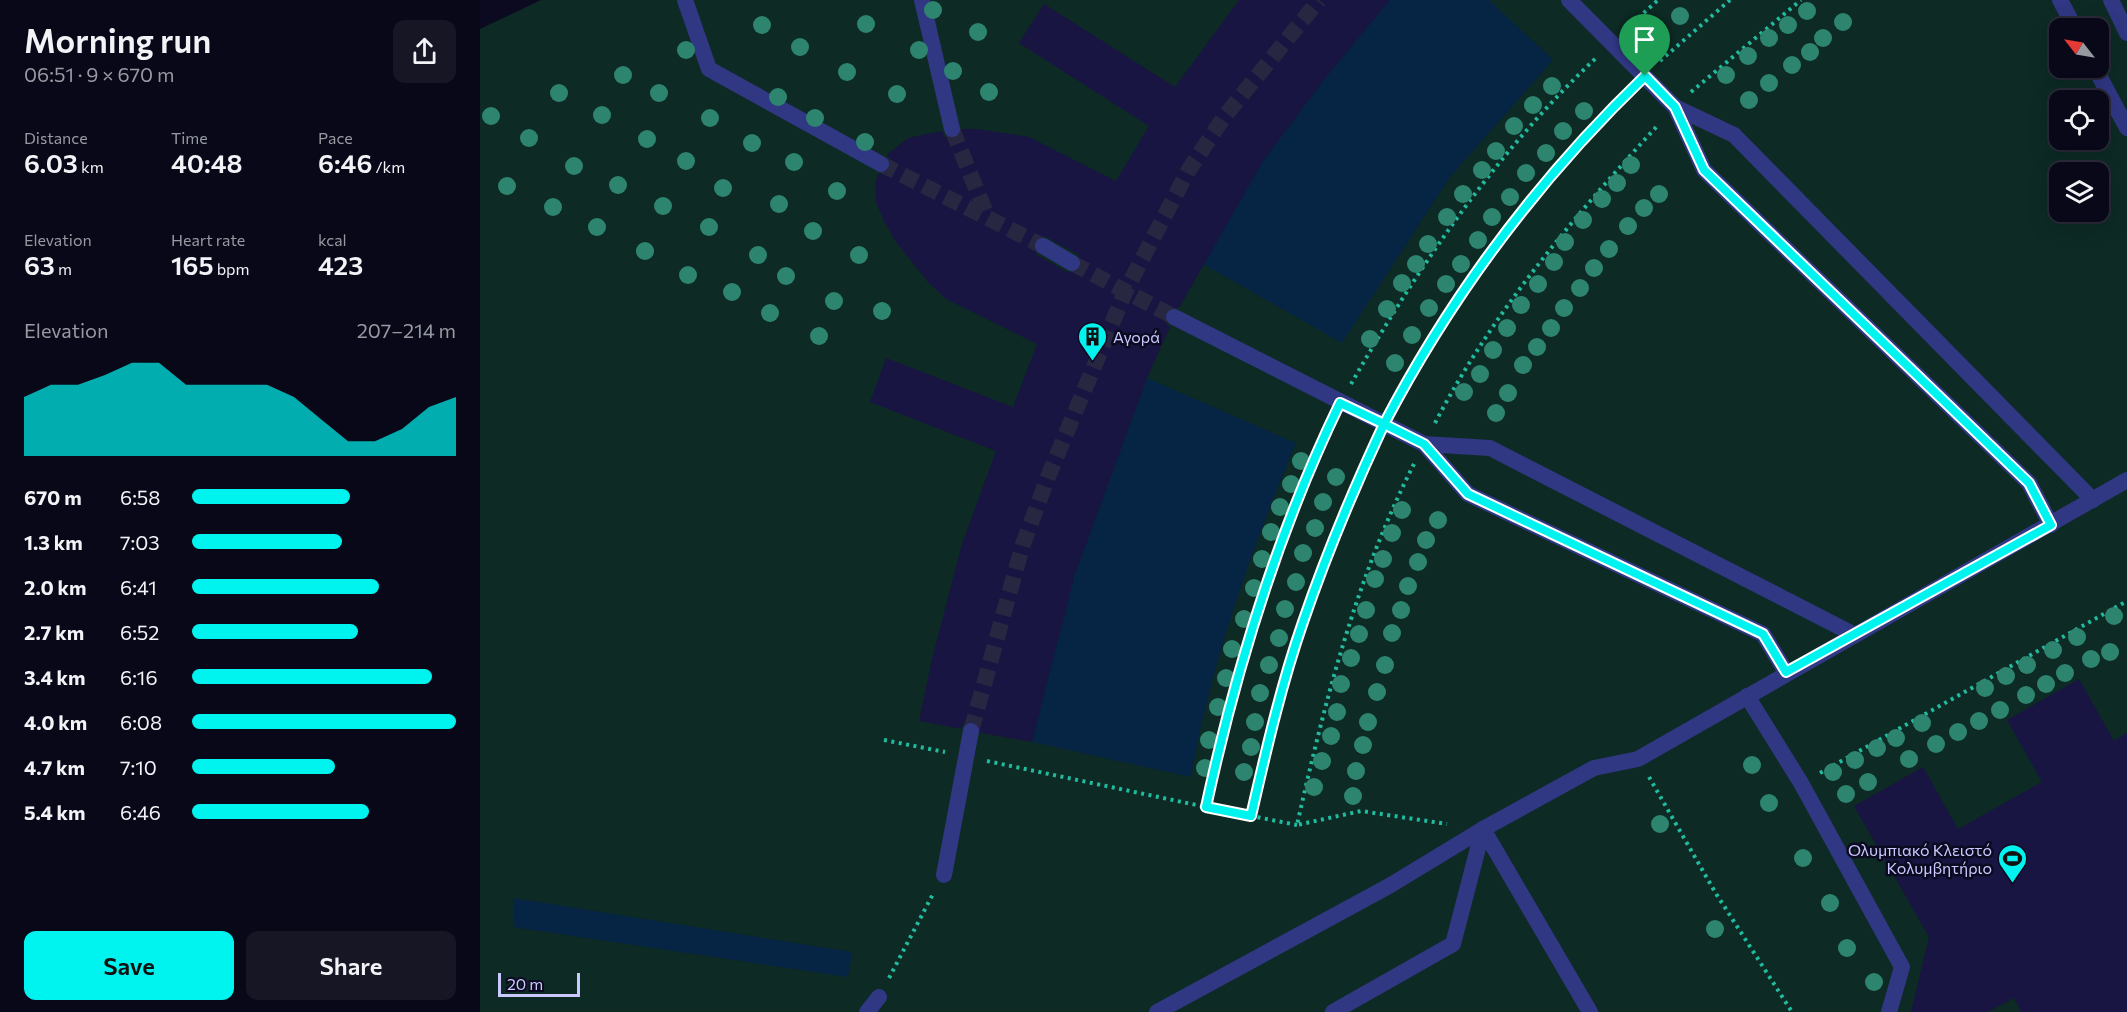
<!DOCTYPE html>
<html lang="en">
<head>
<meta charset="utf-8">
<style>
  :root { --surface:#080818; --page:#161625; --text:#f1f3f6; --muted:#989aa2; --line:#292937; --accent:#00f4ef }
  body { margin:0; font-family:Commissioner,sans-serif; background:var(--page); color:var(--text); height:100vh; display:flex; flex-direction:column; font-size:22px; white-space:nowrap }
  * { box-sizing:border-box; margin:0 }
  p { font-size:20px; color:var(--muted) }
  .icon { flex:none; width:33px; height:33px; fill:none; stroke:currentColor; stroke-width:2; stroke-linecap:round; stroke-linejoin:round }
  .map { position:relative; flex:1; overflow:hidden }
  .panel { display:flex; flex-direction:column; background:var(--surface); width:480px }
  .panel>* { flex:none }
  .needle { width:39px; rotate:301deg }
  .fabs { position:absolute; left:1569px; top:18px; display:grid; gap:12px }
  .fabs a { display:grid; place-items:center; width:60px; height:60px; border-radius:12px; background:var(--surface); box-shadow:0 6px 24px #0002,0 0 0 2px var(--line); font-size:30px }
  .scale { position:absolute; left:18px; bottom:15px; width:82px; box-sizing:border-box; padding-left:6px; border:3px solid #c9c9ff; border-top:0; font-size:16px; line-height:21px; white-space:nowrap; color:#c9c9ff; -webkit-text-stroke:4px #0b0a20; paint-order:stroke }
  .pin { position:absolute; display:grid; place-items:center; width:51px; height:51px; color:#fff; margin:-62px -26px; border-radius:50% 50% 50% 0; rotate:-45deg; box-shadow:0 0 6px #0007 }
  .pin .icon { rotate:45deg }
  .round { display:grid; place-items:center; flex:none; width:63px; height:63px; border-radius:12px; background:var(--page) }
  .headline { display:flex; align-items:center; justify-content:space-between; height:102px; padding:0 24px }
  h1 { font-size:33px; font-weight:600; line-height:45px }
  .figures { display:grid; grid-template-columns:repeat(3,1fr); gap:9px; height:102px; padding:6px 24px }
  .figures div { display:grid; align-content:center }
  .figures b { font-size:26px; font-weight:600 }
  .figures small { font-size:16px; font-weight:400 }
  .figures p { font-size:16px }
  .chart { height:168px; padding:12px 24px }
  .chart p { display:flex; justify-content:space-between }
  .chart svg { width:100%; height:108px; margin-top:6px; fill:var(--accent); opacity:.7 }
  .cta { display:flex; gap:12px; margin-top:auto; padding:12px 24px }
  .cta a { flex:1; height:69px; border-radius:12px; background:var(--accent); color:#111; font-size:24px; font-weight:600; line-height:69px; text-align:center }
  .cta a+a { background:var(--page); color:var(--text) }
  ul { padding:0 24px; list-style:none; font-size:20px }
  li { display:grid; grid-template-columns:96px 72px 1fr; align-items:center; height:45px }
  li i { height:15px; border-radius:8px; background:var(--accent) }
  main { display:flex; flex:1; min-height:0 }
  .map>svg:first-child { display:block }
  .green { fill:#0d2a25; fill-rule:evenodd }
  .water { fill:#062443 }
  .building { fill:#181542; fill-rule:evenodd }
  .lines { fill:none; stroke-linecap:round; stroke-linejoin:round }
  .pedestrian-tunnel { stroke:#282741; stroke-width:16; stroke-dasharray:16 8; stroke-linecap:butt }
  .path { stroke:#21bb9f; stroke-width:4; stroke-dasharray:3 4.5; stroke-linecap:butt }
  .pedestrian { stroke:#303783; stroke-width:16 }
  .tree { fill:#2e856f }
  .route-casing { stroke:#fff; stroke-width:12 }
  .route { stroke:#00f4ef; stroke-width:8 }
  .labels { text-anchor:middle; dominant-baseline:central; stroke-width:5; stroke-linejoin:round; paint-order:stroke }
  .poi-label { font-size:16px; fill:#c9c9ff; stroke:#0b0a20; text-anchor:start }
</style>
</head>
<body>
<main>
<section class="panel">
<div class="headline"><div><h1>Morning run</h1><p>06:51 · 9 × 670 m</p></div><a class="round"><svg class="icon" aria-label="share" viewBox="0 0 24 24"><path d="M12 15V3M7 8l5-5 5 5M5 13v7h14v-7"/></svg></a></div>
<div class="figures">
<div><p>Distance</p><b>6.03<small> km</small></b></div>
<div><p>Time</p><b>40:48</b></div>
<div><p>Pace</p><b>6:46<small> /km</small></b></div>
</div>
<div class="figures">
<div><p>Elevation</p><b>63<small> m</small></b></div>
<div><p>Heart rate</p><b>165<small> bpm</small></b></div>
<div><p>kcal</p><b>423</b></div>
</div>
<div class="chart"><p><span>Elevation</span>207–214 m</p>
<svg viewBox="0 0 160 44" preserveAspectRatio="none"><path d="M0 44V20L10 15L20 15L30 11L40 6L50 6L60 15L70 15L80 15L90 15L100 20L110 29L120 38L130 38L140 33L150 24L160 20V44z"/></svg>
</div>
<ul>
<li><b>670 m</b>6:58<i style="width:60%"></i></li>
<li><b>1.3 km</b>7:03<i style="width:57%"></i></li>
<li><b>2.0 km</b>6:41<i style="width:71%"></i></li>
<li><b>2.7 km</b>6:52<i style="width:63%"></i></li>
<li><b>3.4 km</b>6:16<i style="width:91%"></i></li>
<li><b>4.0 km</b>6:08<i style="width:100%"></i></li>
<li><b>4.7 km</b>7:10<i style="width:54%"></i></li>
<li><b>5.4 km</b>6:46<i style="width:67%"></i></li>
</ul>
<div class="cta"><a>Save</a><a>Share</a></div>
</section>
<div class="map">
<svg width="1647" height="1012" viewBox="0 0 1647 1012">
  <rect width="100%" height="100%" fill="#0b0a20"/>
  <path class="green" d="M61 0H1647V1012H0V29ZM1580 28H1618V68H1580ZM1580 100H1618V140H1580ZM1580 172H1618V212H1580Z"/>
  <g class="water">
    <path d="M910 0H1009L1073 60 970 177 862 343 723 264 783 161 846 77Z"/>
    <path d="M667 378 816 443C771 551 731 662 711 777L552 742 594 577Z"/>
    <path d="M33 898 372 952 368 977 33 927Z"/>
  </g>
  <g class="building">
    <path d="M759 0H910L846 77 783 161 699 308H689L684 313 685 322 690 327 667 378 594 577 552 742 501 733 498 723 492 721 483 724 481 729 439 721 452 659 482 544 516 451 390 402 406 358 533 407 557 344 466 299 448 282 416 242 404 221 396 202 395 183 398 174 406 173 410 170 411 163 407 155 428 138 462 131 465 137 474 139 480 136 482 129H498L549 137 636 181 669 126 539 43 564 4 695 87ZM564 236 598 254 602 262 601 269 597 272H587L557 255 553 247 554 241Z"/>
    <path d="M1599 679 1634 741 1647 733V1012H1541L1534 998 1508 1012H1431L1449 937 1374 806 1443 767 1478 829 1562 782 1527 720Z"/>
  </g>
  <g class="lines">
    <g class="pedestrian-tunnel">
      <path d="M472 129 508 218"/>
      <path d="M401 164 563 246"/>
      <path d="M592 263 694 317"/>
      <path d="M491 731 543 544 570 472 646 290 708 171 744 117 839 0"/>
    </g>
    <g class="path">
      <path d="M1147 28 1178 0"/>
      <path d="M1180 61 1250 0"/>
      <path d="M1211 92 1321 0"/>
      <path d="M871 384C938 267 1017 151 1116 58"/>
      <path d="M914 406C975 290 1055 182 1149 91"/>
      <path d="M955 423C1014 310 1093 218 1178 125"/>
      <path d="M934 464C876 578 845 701 817 825L881 811 967 824"/>
      <path d="M404 740 465 752"/>
      <path d="M507 761 726 807C754 675 793 542 852 420"/>
      <path d="M1340 773 1647 601"/>
      <path d="M1169 777 1235 892 1312 1012"/>
      <path d="M726 807 817 825"/>
      <path d="M771 816C802 687 839 562 896 442"/>
      <path d="M409 978 453 894"/>
    </g>
    <g class="pedestrian">
      <path d="M205 0 229 69 401 164"/>
      <path d="M442 0 472 129"/>
      <path d="M1089 0 1195 107 1224 170 1549 483 1571 525"/>
      <path d="M1580 0 1595 28"/>
      <path d="M1631 0 1647 33"/>
      <path d="M1615 68 1647 128"/>
      <path d="M1195 107 1254 135 1613 500"/>
      <path d="M563 246 592 263"/>
      <path d="M694 317 944 444 988 494 1283 634 1306 672"/>
      <path d="M944 444 1010 448 1375 635"/>
      <path d="M1267 696 1321 783 1422 967 1409 1012"/>
      <path d="M1003 829 1110 1012"/>
      <path d="M464 875 491 731"/>
      <path d="M387 1012 399 997"/>
      <path d="M677 1012 909 886 1003 829 1114 768 1158 759 1647 480"/>
      <path d="M853 1012 973 944 1003 829"/>
    </g>
  </g>
  <g class="tree">
    <circle cx="453" cy="10" r="9"/>
    <circle cx="1327" cy="11" r="9"/>
    <circle cx="1200" cy="16" r="9"/>
    <circle cx="1363" cy="22" r="9"/>
    <circle cx="386" cy="24" r="9"/>
    <circle cx="282" cy="25" r="9"/>
    <circle cx="1308" cy="25" r="9"/>
    <circle cx="498" cy="32" r="9"/>
    <circle cx="1289" cy="38" r="9"/>
    <circle cx="1343" cy="38" r="9"/>
    <circle cx="320" cy="47" r="9"/>
    <circle cx="206" cy="50" r="9"/>
    <circle cx="439" cy="50" r="9"/>
    <circle cx="1330" cy="52" r="9"/>
    <circle cx="1268" cy="56" r="9"/>
    <circle cx="1312" cy="65" r="9"/>
    <circle cx="473" cy="71" r="9"/>
    <circle cx="367" cy="72" r="9"/>
    <circle cx="143" cy="75" r="9"/>
    <circle cx="1246" cy="75" r="9"/>
    <circle cx="1289" cy="83" r="9"/>
    <circle cx="1072" cy="86" r="9"/>
    <circle cx="509" cy="92" r="9"/>
    <circle cx="79" cy="93" r="9"/>
    <circle cx="179" cy="93" r="9"/>
    <circle cx="417" cy="94" r="9"/>
    <circle cx="298" cy="97" r="9"/>
    <circle cx="1269" cy="100" r="9"/>
    <circle cx="1053" cy="105" r="9"/>
    <circle cx="1104" cy="111" r="9"/>
    <circle cx="122" cy="115" r="9"/>
    <circle cx="11" cy="116" r="9"/>
    <circle cx="230" cy="118" r="9"/>
    <circle cx="335" cy="118" r="9"/>
    <circle cx="1034" cy="126" r="9"/>
    <circle cx="1083" cy="131" r="9"/>
    <circle cx="49" cy="138" r="9"/>
    <circle cx="167" cy="139" r="9"/>
    <circle cx="385" cy="142" r="9"/>
    <circle cx="272" cy="143" r="9"/>
    <circle cx="1016" cy="151" r="9"/>
    <circle cx="1066" cy="153" r="9"/>
    <circle cx="206" cy="161" r="9"/>
    <circle cx="314" cy="162" r="9"/>
    <circle cx="1151" cy="165" r="9"/>
    <circle cx="94" cy="166" r="9"/>
    <circle cx="1002" cy="170" r="9"/>
    <circle cx="1046" cy="173" r="9"/>
    <circle cx="1137" cy="183" r="9"/>
    <circle cx="138" cy="185" r="9"/>
    <circle cx="27" cy="186" r="9"/>
    <circle cx="243" cy="188" r="9"/>
    <circle cx="357" cy="191" r="9"/>
    <circle cx="983" cy="194" r="9"/>
    <circle cx="1179" cy="194" r="9"/>
    <circle cx="1030" cy="197" r="9"/>
    <circle cx="1122" cy="199" r="9"/>
    <circle cx="299" cy="204" r="9"/>
    <circle cx="183" cy="206" r="9"/>
    <circle cx="73" cy="207" r="9"/>
    <circle cx="1164" cy="208" r="9"/>
    <circle cx="967" cy="217" r="9"/>
    <circle cx="1012" cy="217" r="9"/>
    <circle cx="1103" cy="220" r="9"/>
    <circle cx="1148" cy="226" r="9"/>
    <circle cx="117" cy="227" r="9"/>
    <circle cx="229" cy="227" r="9"/>
    <circle cx="333" cy="231" r="9"/>
    <circle cx="998" cy="240" r="9"/>
    <circle cx="1085" cy="242" r="9"/>
    <circle cx="948" cy="244" r="9"/>
    <circle cx="1129" cy="249" r="9"/>
    <circle cx="165" cy="251" r="9"/>
    <circle cx="278" cy="255" r="9"/>
    <circle cx="379" cy="255" r="9"/>
    <circle cx="1074" cy="262" r="9"/>
    <circle cx="936" cy="264" r="9"/>
    <circle cx="981" cy="264" r="9"/>
    <circle cx="1114" cy="268" r="9"/>
    <circle cx="208" cy="275" r="9"/>
    <circle cx="306" cy="276" r="9"/>
    <circle cx="922" cy="283" r="9"/>
    <circle cx="966" cy="284" r="9"/>
    <circle cx="1058" cy="284" r="9"/>
    <circle cx="1100" cy="288" r="9"/>
    <circle cx="252" cy="292" r="9"/>
    <circle cx="354" cy="301" r="9"/>
    <circle cx="1041" cy="305" r="9"/>
    <circle cx="949" cy="308" r="9"/>
    <circle cx="1084" cy="308" r="9"/>
    <circle cx="907" cy="309" r="9"/>
    <circle cx="402" cy="311" r="9"/>
    <circle cx="290" cy="313" r="9"/>
    <circle cx="1027" cy="328" r="9"/>
    <circle cx="1071" cy="328" r="9"/>
    <circle cx="932" cy="335" r="9"/>
    <circle cx="339" cy="336" r="9"/>
    <circle cx="890" cy="339" r="9"/>
    <circle cx="1057" cy="347" r="9"/>
    <circle cx="1013" cy="350" r="9"/>
    <circle cx="915" cy="363" r="9"/>
    <circle cx="1043" cy="365" r="9"/>
    <circle cx="1000" cy="374" r="9"/>
    <circle cx="984" cy="392" r="9"/>
    <circle cx="1028" cy="393" r="9"/>
    <circle cx="1016" cy="413" r="9"/>
    <circle cx="821" cy="461" r="9"/>
    <circle cx="856" cy="477" r="9"/>
    <circle cx="811" cy="484" r="9"/>
    <circle cx="843" cy="502" r="9"/>
    <circle cx="800" cy="507" r="9"/>
    <circle cx="922" cy="510" r="9"/>
    <circle cx="958" cy="520" r="9"/>
    <circle cx="835" cy="528" r="9"/>
    <circle cx="791" cy="532" r="9"/>
    <circle cx="912" cy="533" r="9"/>
    <circle cx="946" cy="540" r="9"/>
    <circle cx="823" cy="553" r="9"/>
    <circle cx="782" cy="559" r="9"/>
    <circle cx="903" cy="559" r="9"/>
    <circle cx="938" cy="562" r="9"/>
    <circle cx="895" cy="579" r="9"/>
    <circle cx="816" cy="582" r="9"/>
    <circle cx="928" cy="586" r="9"/>
    <circle cx="774" cy="588" r="9"/>
    <circle cx="805" cy="609" r="9"/>
    <circle cx="886" cy="610" r="9"/>
    <circle cx="921" cy="610" r="9"/>
    <circle cx="1634" cy="616" r="9"/>
    <circle cx="764" cy="619" r="9"/>
    <circle cx="912" cy="633" r="9"/>
    <circle cx="879" cy="634" r="9"/>
    <circle cx="1597" cy="637" r="9"/>
    <circle cx="799" cy="638" r="9"/>
    <circle cx="752" cy="649" r="9"/>
    <circle cx="1573" cy="650" r="9"/>
    <circle cx="1630" cy="652" r="9"/>
    <circle cx="871" cy="658" r="9"/>
    <circle cx="1611" cy="659" r="9"/>
    <circle cx="789" cy="665" r="9"/>
    <circle cx="905" cy="665" r="9"/>
    <circle cx="1547" cy="665" r="9"/>
    <circle cx="1585" cy="673" r="9"/>
    <circle cx="1526" cy="676" r="9"/>
    <circle cx="746" cy="678" r="9"/>
    <circle cx="861" cy="684" r="9"/>
    <circle cx="1566" cy="684" r="9"/>
    <circle cx="1505" cy="688" r="9"/>
    <circle cx="897" cy="692" r="9"/>
    <circle cx="780" cy="693" r="9"/>
    <circle cx="1546" cy="695" r="9"/>
    <circle cx="738" cy="707" r="9"/>
    <circle cx="1520" cy="710" r="9"/>
    <circle cx="857" cy="712" r="9"/>
    <circle cx="1499" cy="721" r="9"/>
    <circle cx="775" cy="722" r="9"/>
    <circle cx="888" cy="722" r="9"/>
    <circle cx="1442" cy="723" r="9"/>
    <circle cx="1478" cy="732" r="9"/>
    <circle cx="851" cy="736" r="9"/>
    <circle cx="1416" cy="738" r="9"/>
    <circle cx="729" cy="740" r="9"/>
    <circle cx="1456" cy="744" r="9"/>
    <circle cx="883" cy="745" r="9"/>
    <circle cx="771" cy="747" r="9"/>
    <circle cx="1397" cy="748" r="9"/>
    <circle cx="1429" cy="759" r="9"/>
    <circle cx="1375" cy="760" r="9"/>
    <circle cx="842" cy="761" r="9"/>
    <circle cx="1272" cy="765" r="9"/>
    <circle cx="725" cy="768" r="9"/>
    <circle cx="876" cy="771" r="9"/>
    <circle cx="764" cy="772" r="9"/>
    <circle cx="1353" cy="772" r="9"/>
    <circle cx="1388" cy="782" r="9"/>
    <circle cx="834" cy="787" r="9"/>
    <circle cx="1366" cy="794" r="9"/>
    <circle cx="873" cy="796" r="9"/>
    <circle cx="1289" cy="803" r="9"/>
    <circle cx="1180" cy="824" r="9"/>
    <circle cx="1323" cy="858" r="9"/>
    <circle cx="1350" cy="903" r="9"/>
    <circle cx="1235" cy="929" r="9"/>
    <circle cx="1367" cy="948" r="9"/>
    <circle cx="1394" cy="982" r="9"/>
  </g>
  <g class="lines">
    <defs>
      <path id="route" d="M1165 76C1059 178 972 294 904 424L860 403C798 531 756 668 726 807L771 816C786 751 801 685 823 622 846 555 874 488 904 424L944 444 988 494 1283 634 1306 672 1571 525 1549 483 1224 170 1195 107 1165 76"/>
    </defs>
    <use href="#route" class="route-casing"/>
    <use href="#route" class="route"/>
  </g>
  <defs>
    <symbol id="building-pin" viewBox="-11 -11 22 30"><path d="M0 17L-7.5 6A9.5 9.5 0 1 1 7.5 6Z" fill="#00f4ef" stroke="#0b0a20"/><path d="M-4-6H4V6H1V3H-1V6H-4ZM-2.5-4.3h1.7v1.8h-1.7ZM.8-4.3h1.7v1.8H.8ZM-2.5-1h1.7V.8h-1.7ZM.8-1h1.7V.8H.8Z" fill="#111"/></symbol>
    <symbol id="stadium-pin" viewBox="-11 -11 22 30"><path d="M0 17L-7.5 6A9.5 9.5 0 1 1 7.5 6Z" fill="#00f4ef" stroke="#0b0a20"/><path d="M0-5a6.5 5 0 1 0 0 10a6.5 5 0 1 0 0-10ZM-3.5-1.8h7v3.6h-7Z" fill="#111"/></symbol>
  </defs>
  <g fill-rule="evenodd">
    <use href="#building-pin" x="596" y="320" width="33" height="45"/>
    <use href="#stadium-pin" x="1516" y="842" width="33" height="45"/>
  </g>
  <g class="labels">
    <g class="poi-label">
      <text x="633" y="336">Αγορά</text>
      <text x="1512" y="849" text-anchor="end">Ολυμπιακό Κλειστό<tspan x="1512" dy="18">Κολυμβητήριο</tspan></text>
    </g>
  </g>
</svg>
<div class="fabs">
<a><svg class="needle" viewBox="-14 -14 28 28"><path d="M0-13l5 13h-10z" fill="#e53935"/><path d="M0 13l5-13h-10z" fill="#989aa2"/></svg></a>
<a><svg class="icon" aria-label="locate" viewBox="0 0 24 24"><circle cx="12" cy="12" r="6"/><path d="M12 2v4M12 18v4M2 12h4M18 12h4"/></svg></a>
<a><svg class="icon" aria-label="layers" viewBox="0 0 24 24"><path d="M12 4l9 5-9 5-9-5zM3 14l9 5 9-5"/></svg></a>
</div>
<div class="scale">20 m</div>
<div class="pin" style="left:1165px;top:76px;background:#1e9e55"><svg class="icon" aria-label="arrive" viewBox="0 0 24 24"><path d="M6 21V4h12l-3 4 3 4H6"/></svg></div>
</div>
</main>
</body>
</html>
